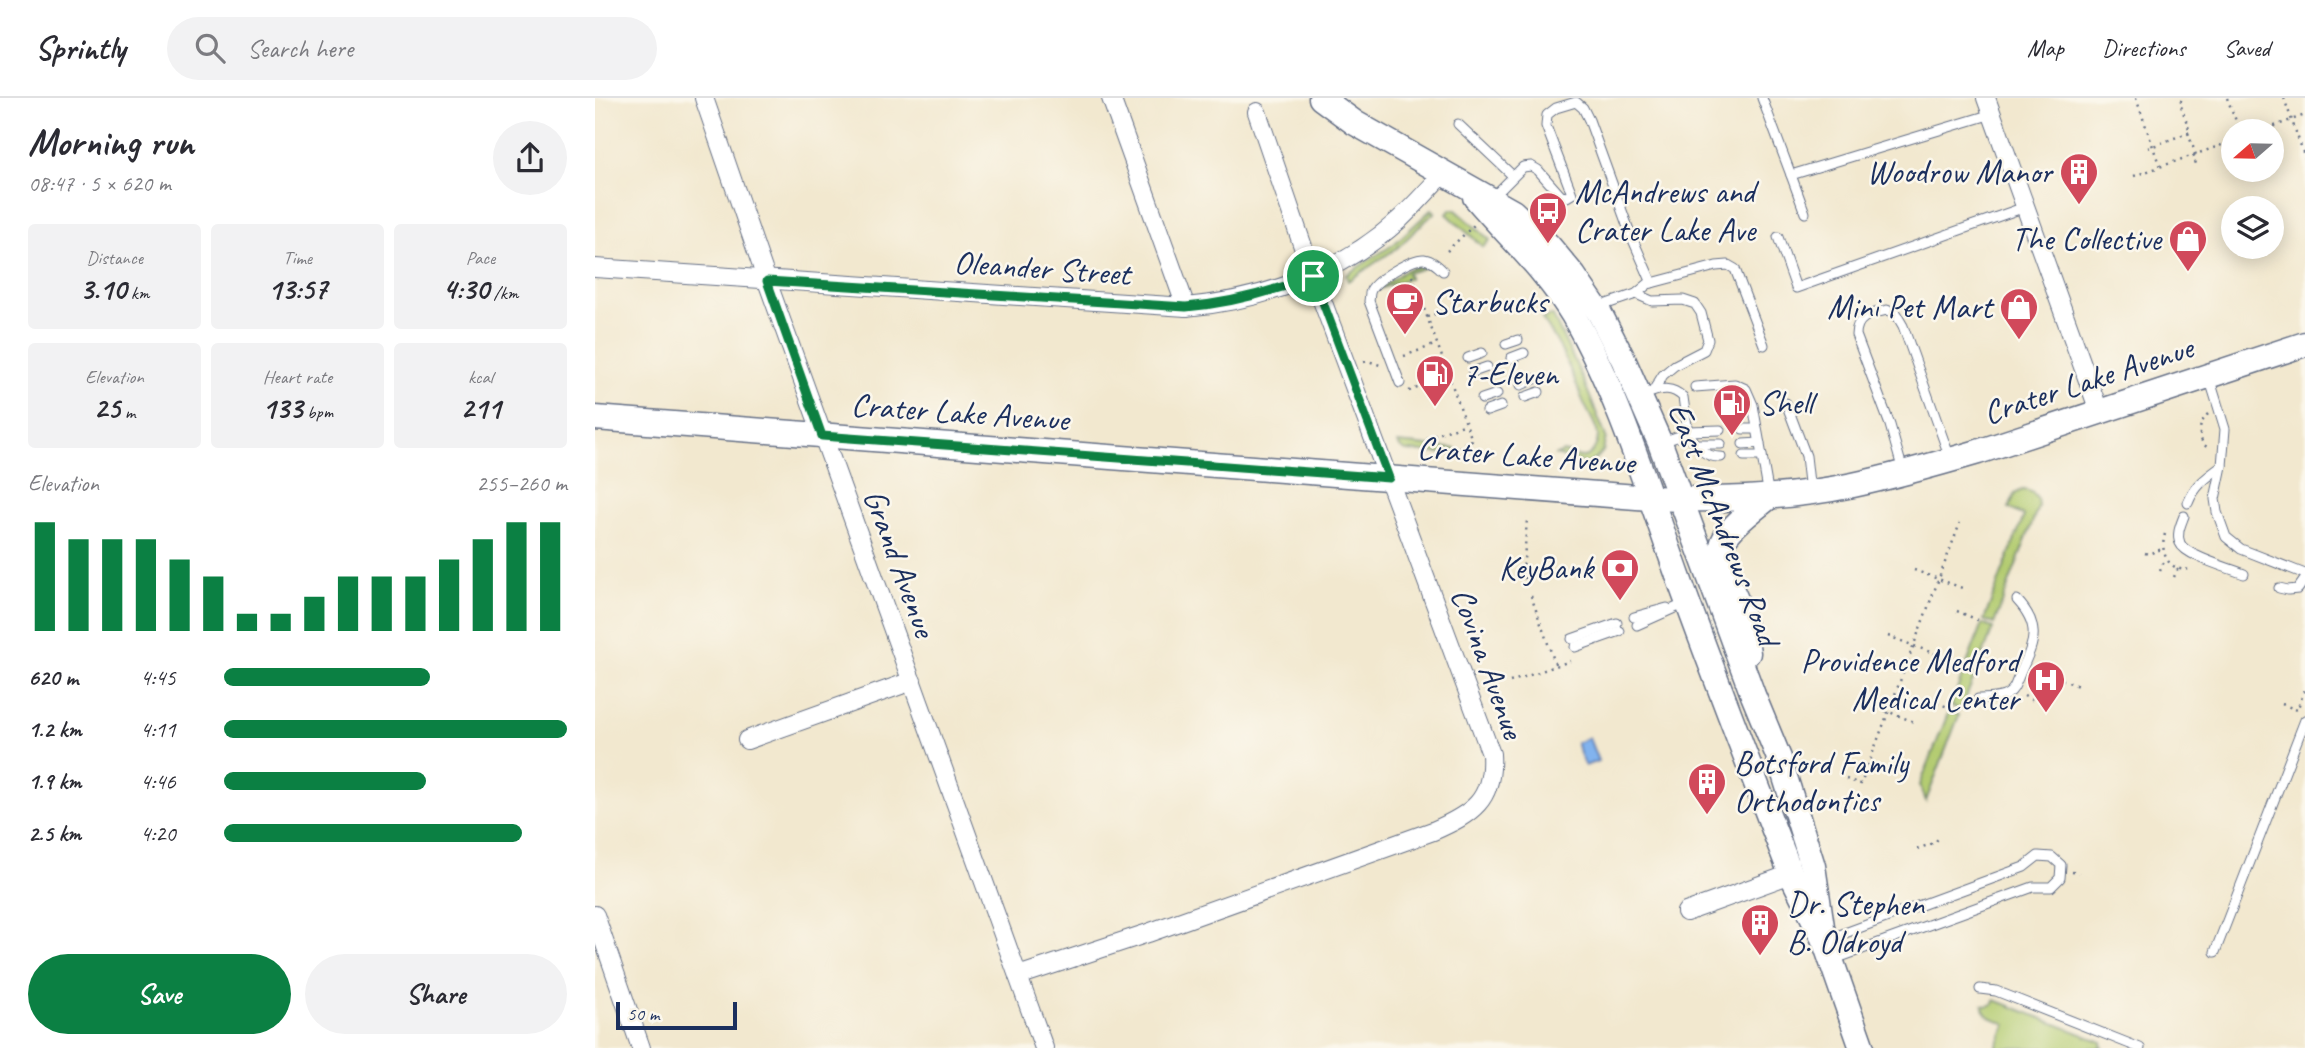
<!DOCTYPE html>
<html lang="en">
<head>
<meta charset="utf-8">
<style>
  :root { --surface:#fff; --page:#f2f2f3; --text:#2b2b33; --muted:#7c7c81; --line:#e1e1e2; --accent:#0b8043 }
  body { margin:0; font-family:Caveat,sans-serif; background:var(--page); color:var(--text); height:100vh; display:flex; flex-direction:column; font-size:26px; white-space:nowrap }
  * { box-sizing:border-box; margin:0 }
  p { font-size:23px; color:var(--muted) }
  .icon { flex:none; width:38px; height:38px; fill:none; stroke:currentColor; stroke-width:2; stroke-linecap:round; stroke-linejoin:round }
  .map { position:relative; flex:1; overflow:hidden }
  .panel { display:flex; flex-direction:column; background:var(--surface); width:595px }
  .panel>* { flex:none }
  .needle { width:46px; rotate:250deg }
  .buttons { position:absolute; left:1626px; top:21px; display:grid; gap:14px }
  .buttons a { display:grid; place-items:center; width:63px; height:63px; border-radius:50%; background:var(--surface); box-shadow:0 4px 18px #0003; font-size:35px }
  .scale { position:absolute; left:21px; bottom:18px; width:121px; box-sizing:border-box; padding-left:7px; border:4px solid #1b2f5e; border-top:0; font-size:19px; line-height:24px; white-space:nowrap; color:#1b2f5e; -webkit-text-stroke:5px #fbf7ec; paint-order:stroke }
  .pin { position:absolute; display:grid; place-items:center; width:60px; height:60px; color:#fff; margin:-30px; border:4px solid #fff; border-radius:50%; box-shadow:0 2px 7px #0007 }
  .round { display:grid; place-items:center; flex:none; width:74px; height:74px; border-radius:37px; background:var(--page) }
  .headline { display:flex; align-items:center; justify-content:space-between; height:119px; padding:0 28px }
  h1 { font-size:38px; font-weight:700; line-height:52px }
  .stats { display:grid; grid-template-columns:repeat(3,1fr); gap:10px; height:119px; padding:7px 28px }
  .stats div { display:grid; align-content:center; border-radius:7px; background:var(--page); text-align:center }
  .stats b { font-size:30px; font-weight:700 }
  .stats small { font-size:19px; font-weight:400 }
  .stats p { font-size:19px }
  .chart { height:196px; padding:14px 28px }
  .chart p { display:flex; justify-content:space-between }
  .chart svg { width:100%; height:126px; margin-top:7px; stroke:var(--accent); stroke-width:6 }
  .action { display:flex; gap:14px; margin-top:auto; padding:14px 28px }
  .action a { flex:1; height:80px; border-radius:42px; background:var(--accent); color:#fff; font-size:28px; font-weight:700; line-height:80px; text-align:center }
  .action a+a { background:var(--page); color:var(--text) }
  ul { padding:0 28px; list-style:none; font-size:23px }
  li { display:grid; grid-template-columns:112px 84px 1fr; align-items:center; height:52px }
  li i { height:18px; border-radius:9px; background:var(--accent) }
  header { display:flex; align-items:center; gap:42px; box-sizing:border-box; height:98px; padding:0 35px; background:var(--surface); border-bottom:2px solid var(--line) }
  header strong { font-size:33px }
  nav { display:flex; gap:38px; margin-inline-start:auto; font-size:24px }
  .search { width:490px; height:63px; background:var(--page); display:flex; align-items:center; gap:18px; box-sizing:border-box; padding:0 24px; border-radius:38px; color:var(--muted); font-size:26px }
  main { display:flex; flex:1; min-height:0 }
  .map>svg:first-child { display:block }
  .green { fill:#b4cc71; stroke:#687e68; stroke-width:2 }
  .water { fill:#82b3ee; stroke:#4e71a6; stroke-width:2 }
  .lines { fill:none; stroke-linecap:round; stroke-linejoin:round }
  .lane-casing { stroke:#667086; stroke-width:11 }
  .street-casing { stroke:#667086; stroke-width:20 }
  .secondary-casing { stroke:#667086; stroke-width:27 }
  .path { stroke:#667086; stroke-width:2.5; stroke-dasharray:2 5; stroke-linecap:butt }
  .lane { stroke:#fff; stroke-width:9 }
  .street { stroke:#fff; stroke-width:18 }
  .secondary { stroke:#fff; stroke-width:24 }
  .route-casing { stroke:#fff; stroke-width:14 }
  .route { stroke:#0b8043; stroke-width:9 }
  .labels { text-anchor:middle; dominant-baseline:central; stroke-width:5; stroke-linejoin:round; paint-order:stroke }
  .poi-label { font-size:33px; fill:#1b2f5e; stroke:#fbf7ec; text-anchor:start }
  .street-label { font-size:33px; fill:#1b2f5e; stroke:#fbf7ec }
</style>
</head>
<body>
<header>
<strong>Sprintly</strong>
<div class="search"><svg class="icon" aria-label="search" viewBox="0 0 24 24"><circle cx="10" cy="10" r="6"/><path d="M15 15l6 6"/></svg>Search here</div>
<nav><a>Map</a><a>Directions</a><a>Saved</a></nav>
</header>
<main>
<section class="panel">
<div class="headline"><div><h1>Morning run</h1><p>08:47 · 5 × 620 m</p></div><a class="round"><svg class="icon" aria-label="share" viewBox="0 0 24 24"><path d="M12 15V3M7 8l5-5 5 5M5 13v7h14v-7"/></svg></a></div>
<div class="stats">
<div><p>Distance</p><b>3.10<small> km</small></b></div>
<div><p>Time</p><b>13:57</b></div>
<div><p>Pace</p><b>4:30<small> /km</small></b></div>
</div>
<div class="stats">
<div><p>Elevation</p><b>25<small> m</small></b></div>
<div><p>Heart rate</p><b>133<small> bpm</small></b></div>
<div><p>kcal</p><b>211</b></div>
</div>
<div class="chart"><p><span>Elevation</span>255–260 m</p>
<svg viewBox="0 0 160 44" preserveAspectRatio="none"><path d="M5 44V6M15 44V12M25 44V12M35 44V12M45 44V19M55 44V25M65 44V38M75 44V38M85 44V32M95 44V25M105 44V25M115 44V25M125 44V19M135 44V12M145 44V6M155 44V6"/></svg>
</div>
<ul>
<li><b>620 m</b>4:45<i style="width:60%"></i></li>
<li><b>1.2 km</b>4:11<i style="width:100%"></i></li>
<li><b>1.9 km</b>4:46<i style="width:59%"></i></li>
<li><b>2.5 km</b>4:20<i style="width:87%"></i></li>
</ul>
<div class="action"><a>Save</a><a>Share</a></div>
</section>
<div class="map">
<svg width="1710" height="950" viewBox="0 0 1710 950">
  <rect width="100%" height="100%" fill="#fbf7ec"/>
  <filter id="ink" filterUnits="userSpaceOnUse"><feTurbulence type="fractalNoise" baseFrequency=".0143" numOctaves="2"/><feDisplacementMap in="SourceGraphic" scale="14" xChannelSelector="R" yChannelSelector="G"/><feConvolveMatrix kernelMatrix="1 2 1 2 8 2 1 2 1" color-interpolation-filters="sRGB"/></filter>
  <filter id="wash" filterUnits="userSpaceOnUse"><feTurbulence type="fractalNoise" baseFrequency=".00686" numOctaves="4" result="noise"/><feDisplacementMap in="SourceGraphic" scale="28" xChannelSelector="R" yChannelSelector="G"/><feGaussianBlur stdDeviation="1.57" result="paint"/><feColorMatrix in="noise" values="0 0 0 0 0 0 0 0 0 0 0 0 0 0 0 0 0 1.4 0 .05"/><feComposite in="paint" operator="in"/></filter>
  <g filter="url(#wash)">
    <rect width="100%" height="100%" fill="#f2e8cf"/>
    <g class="green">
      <path d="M837 111 840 114 802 150 753 183 751 177 799 146Z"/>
      <path d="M856 111 861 112 895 142 888 149 852 116Z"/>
      <path d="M827 166 828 170 812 175 814 180 782 192 811 172Z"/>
      <path d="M954 218H958L987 279 1011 339 1008 353 1003 359 992 366 961 357 968 354C975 355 983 360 989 359 999 357 1005 342 1002 333 999 323 992 313 988 303 976 274 966 246 947 221Z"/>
      <path d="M803 345 861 351V356L811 353 805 349Z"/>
      <path d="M1427 392C1438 392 1443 399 1443 409L1399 526 1389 522 1429 418 1414 410 1420 396Z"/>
      <path d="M1387 526 1398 530 1383 570 1372 566Z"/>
      <path d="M1370 570 1381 574 1366 612 1356 608Z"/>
      <path d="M1354 613 1364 617 1331 703 1325 687Z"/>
      <path d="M1400 902 1507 944 1506 947 1508 950H1401L1411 926C1402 921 1387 919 1388 907L1392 908 1399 906Z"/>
    </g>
    <path class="water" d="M994 640 1003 663 990 668 981 645Z"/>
  </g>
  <g filter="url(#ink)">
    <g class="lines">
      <defs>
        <g id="lane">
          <path d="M1167 0 1196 77"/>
          <path d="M863 26 918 78"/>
          <path d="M897 100 928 69 936 68 943 72 966 98 972 99 977 96 951 28 952 17 961 10 981 4 988 10 994 22 1035 135 1057 185"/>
          <path d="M1210 115 1196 77 1397 16"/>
          <path d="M1183 139 1201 190 1430 109"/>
          <path d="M1041 196 1057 203 1088 202 1100 206 1106 215 1113 242 1109 252 1080 267 1068 277 1058 293"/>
          <path d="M1003 209 1041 196 1053 186 1121 168 1133 167 1140 171 1169 247"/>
          <path d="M911 246 923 242"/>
          <path d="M873 260 887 255"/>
          <path d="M916 260 929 255"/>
          <path d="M878 274 892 269"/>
          <path d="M1614 279 1630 331 1627 368 1620 401 1622 414 1631 439 1646 451 1710 476"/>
          <path d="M805 285 774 203C775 199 774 196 776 192 781 182 817 160 829 161 837 162 843 168 848 173"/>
          <path d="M926 287 940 281"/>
          <path d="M1100 289 1140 286 1151 291 1158 307 1174 398"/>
          <path d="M1054 295C1068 290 1077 289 1088 299L1093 335 1067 344"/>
          <path d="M930 299 944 294"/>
          <path d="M887 301 902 296"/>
          <path d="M1191 305 1211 358 1215 394"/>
          <path d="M892 313 906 308"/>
          <path d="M1148 331H1162"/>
          <path d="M1093 333 1125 332"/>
          <path d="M1093 335C1100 348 1110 360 1126 359"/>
          <path d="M1100 346H1126"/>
          <path d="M1148 346 1165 345"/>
          <path d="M1149 358H1167"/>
          <path d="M1308 373 1295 327 1261 237C1261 218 1276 216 1292 212L1301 216 1308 228 1355 360"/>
          <path d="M1593 405C1600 387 1612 379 1627 368"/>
          <path d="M1589 418C1586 426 1581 436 1585 445 1590 458 1635 470 1649 476"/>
          <path d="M1684 490 1693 492 1703 491 1710 481"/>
          <path d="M1039 519 1072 510"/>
          <path d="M1042 527 1091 505"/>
          <path d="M977 541 1022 525"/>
          <path d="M980 549 1025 533"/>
          <path d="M1383 601C1399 600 1415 602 1421 585 1435 550 1451 533 1422 502"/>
          <path d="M1231 842 1429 769 1443 758 1457 759 1466 767 1465 780 1456 789H1438L1237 862"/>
          <path d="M1620 854 1710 622"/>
          <path d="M1385 891 1401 893 1545 950"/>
        </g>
        <g id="street">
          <path d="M109 0 172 183 449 950"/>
          <path d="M516 0 591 209"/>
          <path d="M1391 0 1504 313"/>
          <path d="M0 170 591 209C669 202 746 175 805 121 821 106 835 90 850 74"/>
          <path d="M152 642 317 583"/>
          <path d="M1091 814 1196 776"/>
          <path d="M0 817 46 950"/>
          <path d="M423 878 553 835 838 733C877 716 899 702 896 656L718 178 662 14"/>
        </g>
        <g id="secondary">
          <path d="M726 0 760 25 918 114 953 147 979 178 1005 216 1028 261 1065 345 1158 597 1184 660 1218 768 1229 842"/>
          <path d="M880 99C913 138 952 173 978 217 1023 295 1053 394 1083 478 1119 578 1158 677 1196 776L1229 842 1267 950"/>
          <path d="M0 320 1055 400C1123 403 1191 401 1258 387 1300 378 1342 366 1383 354L1710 246"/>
          <path d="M1153 555C1151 543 1151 529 1147 517 1141 496 1117 462 1130 440 1140 424 1160 411 1174 399"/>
        </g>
      </defs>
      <use href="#lane" class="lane-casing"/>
      <use href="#street" class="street-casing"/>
      <use href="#secondary" class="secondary-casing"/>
      <g class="path">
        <path d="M1541 0 1565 69"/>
        <path d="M1632 0 1645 33"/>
        <path d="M1689 0 1710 60"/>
        <path d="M1666 33 1710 17"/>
        <path d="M1593 35 1601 57"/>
        <path d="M1553 50 1595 34 1585 5 1587 0"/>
        <path d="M1598 57 1601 66"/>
        <path d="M1539 78 1638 43"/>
        <path d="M852 153 879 127"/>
        <path d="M817 178 847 259"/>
        <path d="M832 219 848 213"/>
        <path d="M809 258 842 246"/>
        <path d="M769 264 773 263 785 267"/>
        <path d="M853 276 877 342 865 347V350L888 353 889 357"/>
        <path d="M814 293 854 279"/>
        <path d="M1613 316C1604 325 1602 336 1609 347L1615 351"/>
        <path d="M832 340 871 326"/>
        <path d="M1570 436C1564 455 1574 475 1596 471"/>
        <path d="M1550 455 1553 456 1567 451"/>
        <path d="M1319 472 1370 491"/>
        <path d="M1565 473 1570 461"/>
        <path d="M1579 479 1583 470"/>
        <path d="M930 481 928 476 932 421"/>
        <path d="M936 498 961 568"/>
        <path d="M1362 513 1383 522"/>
        <path d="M1293 538 1367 566"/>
        <path d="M1441 571 1483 588"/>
        <path d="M915 584 975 563"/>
        <path d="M1429 598 1440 604"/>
        <path d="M1329 600 1366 614"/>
        <path d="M1687 606 1702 612 1710 591"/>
        <path d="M1277 607 1319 624"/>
        <path d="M1251 681 1266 686 1365 425"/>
        <path d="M1322 751 1339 745 1343 741"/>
        <path d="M1477 774 1484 775"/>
      </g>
      <use href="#lane" class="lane"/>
      <use href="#street" class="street"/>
      <use href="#secondary" class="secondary"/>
    </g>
  </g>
  <g class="lines" filter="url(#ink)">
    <defs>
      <path id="route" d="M718 178 794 380 227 338 172 183 591 209C635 205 677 194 718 178Z"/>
    </defs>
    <use href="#route" class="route-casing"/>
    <use href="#route" class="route"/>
  </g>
  <defs>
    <symbol id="building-pin" viewBox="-11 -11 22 30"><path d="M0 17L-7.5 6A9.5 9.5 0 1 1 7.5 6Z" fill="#d1495b" stroke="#fbf7ec"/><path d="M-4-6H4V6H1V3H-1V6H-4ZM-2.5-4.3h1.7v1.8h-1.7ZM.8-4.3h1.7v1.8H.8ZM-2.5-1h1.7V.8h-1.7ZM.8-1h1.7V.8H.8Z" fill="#fff"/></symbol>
    <symbol id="bus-pin" viewBox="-11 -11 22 30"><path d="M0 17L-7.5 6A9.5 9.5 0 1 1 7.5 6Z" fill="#d1495b" stroke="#fbf7ec"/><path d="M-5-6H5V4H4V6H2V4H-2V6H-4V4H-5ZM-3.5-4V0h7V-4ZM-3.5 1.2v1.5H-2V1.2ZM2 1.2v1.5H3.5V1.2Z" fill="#fff"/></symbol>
    <symbol id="shop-pin" viewBox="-11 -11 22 30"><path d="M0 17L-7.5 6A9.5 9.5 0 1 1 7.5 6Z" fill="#d1495b" stroke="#fbf7ec"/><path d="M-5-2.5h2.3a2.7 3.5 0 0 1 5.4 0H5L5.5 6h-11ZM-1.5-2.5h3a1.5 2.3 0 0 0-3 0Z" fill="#fff"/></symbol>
    <symbol id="cafe-pin" viewBox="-11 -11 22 30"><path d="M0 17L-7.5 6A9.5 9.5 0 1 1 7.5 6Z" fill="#d1495b" stroke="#fbf7ec"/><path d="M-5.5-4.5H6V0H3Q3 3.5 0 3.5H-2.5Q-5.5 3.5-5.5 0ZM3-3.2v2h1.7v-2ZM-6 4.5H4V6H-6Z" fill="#fff"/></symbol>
    <symbol id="fuel-pin" viewBox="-11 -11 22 30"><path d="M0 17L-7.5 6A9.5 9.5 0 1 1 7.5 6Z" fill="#d1495b" stroke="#fbf7ec"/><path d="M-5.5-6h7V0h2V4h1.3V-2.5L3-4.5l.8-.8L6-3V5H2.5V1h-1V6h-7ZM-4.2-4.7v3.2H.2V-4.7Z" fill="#fff"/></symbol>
    <symbol id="bank-pin" viewBox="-11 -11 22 30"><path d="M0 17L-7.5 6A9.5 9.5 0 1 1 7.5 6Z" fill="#d1495b" stroke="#fbf7ec"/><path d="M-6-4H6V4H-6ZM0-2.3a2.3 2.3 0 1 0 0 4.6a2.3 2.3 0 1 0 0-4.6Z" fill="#fff"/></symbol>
    <symbol id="hospital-pin" viewBox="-11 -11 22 30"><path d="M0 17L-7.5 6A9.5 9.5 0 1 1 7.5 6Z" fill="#d1495b" stroke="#fbf7ec"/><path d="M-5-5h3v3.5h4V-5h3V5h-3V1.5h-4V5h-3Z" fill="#fff"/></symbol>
  </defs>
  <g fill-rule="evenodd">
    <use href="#building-pin" x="1462" y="52" width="44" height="60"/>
    <use href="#bus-pin" x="931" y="91" width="44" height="60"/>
    <use href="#shop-pin" x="1571" y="119" width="44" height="60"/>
    <use href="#cafe-pin" x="788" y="182" width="44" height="60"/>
    <use href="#shop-pin" x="1402" y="187" width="44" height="60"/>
    <use href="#fuel-pin" x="818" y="254" width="44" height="60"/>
    <use href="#fuel-pin" x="1115" y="283" width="44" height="60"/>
    <use href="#bank-pin" x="1003" y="448" width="44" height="60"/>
    <use href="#hospital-pin" x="1429" y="560" width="44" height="60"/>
    <use href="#building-pin" x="1090" y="662" width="44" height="60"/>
    <use href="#building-pin" x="1143" y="803" width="44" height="60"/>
  </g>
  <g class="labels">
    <g class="poi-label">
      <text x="1457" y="74" text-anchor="end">Woodrow Manor</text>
      <text x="980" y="94">McAndrews and<tspan x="980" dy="38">Crater Lake Ave</tspan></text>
      <text x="1566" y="141" text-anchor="end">The Collective</text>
      <text x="837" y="204">Starbucks</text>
      <text x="1397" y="209" text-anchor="end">Mini Pet Mart</text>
      <text x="867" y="276">7-Eleven</text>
      <text x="1164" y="305">Shell</text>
      <text x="998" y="470" text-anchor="end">KeyBank</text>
      <text x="1424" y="563" text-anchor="end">Providence Medford<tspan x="1424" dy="38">Medical Center</tspan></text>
      <text x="1139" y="665">Botsford Family<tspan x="1139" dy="38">Orthodontics</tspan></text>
      <text x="1192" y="806">Dr. Stephen<tspan x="1192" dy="38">B. Oldroyd</tspan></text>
    </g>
    <g class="street-label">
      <text transform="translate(447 170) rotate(4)">Oleander Street</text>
      <text transform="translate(1493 282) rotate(-18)">Crater Lake Avenue</text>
      <text transform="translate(365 314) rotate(4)">Crater Lake Avenue</text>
      <text transform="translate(931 357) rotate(4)">Crater Lake Avenue</text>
      <text transform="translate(1129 426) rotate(69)">East McAndrews Road</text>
      <text transform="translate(305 465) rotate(70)">Grand Avenue</text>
      <text transform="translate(893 565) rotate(70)">Covina Avenue</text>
    </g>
  </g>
</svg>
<div class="buttons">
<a><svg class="needle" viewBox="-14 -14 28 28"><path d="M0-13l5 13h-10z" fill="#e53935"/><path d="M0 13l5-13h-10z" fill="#7c7c81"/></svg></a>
<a><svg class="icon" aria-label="layers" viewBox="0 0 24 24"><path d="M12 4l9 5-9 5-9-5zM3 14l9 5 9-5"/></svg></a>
</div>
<div class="scale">50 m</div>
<div class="pin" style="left:718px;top:178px;background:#1e9e55"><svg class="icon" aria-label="arrive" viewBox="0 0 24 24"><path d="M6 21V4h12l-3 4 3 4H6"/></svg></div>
</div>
</main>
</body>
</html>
